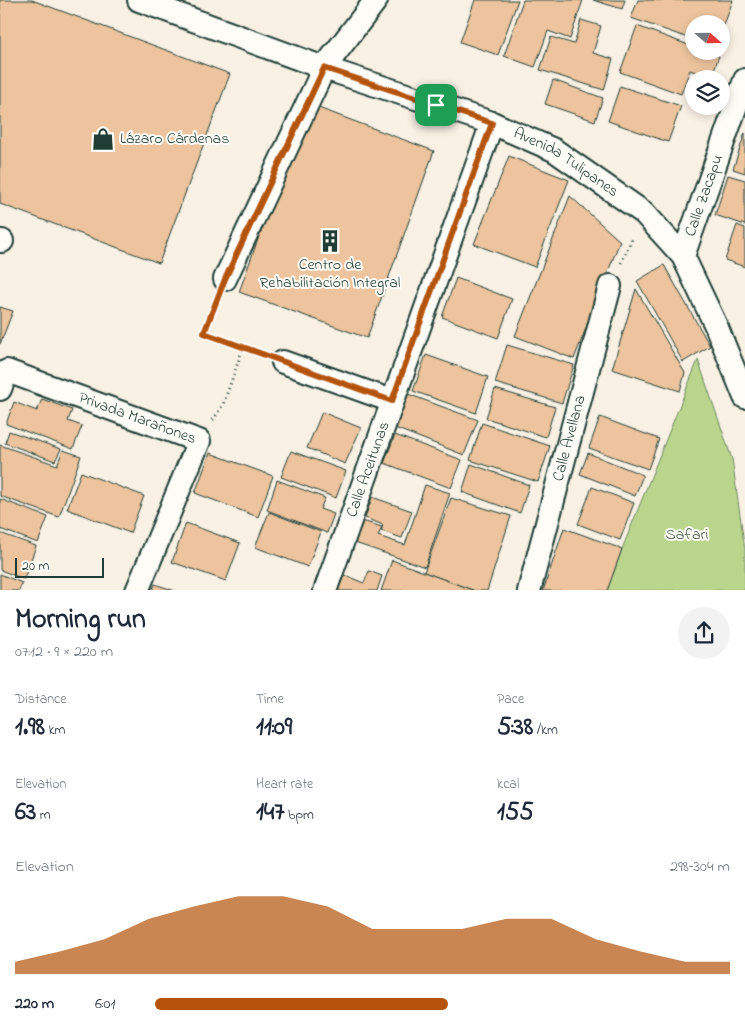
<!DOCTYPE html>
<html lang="en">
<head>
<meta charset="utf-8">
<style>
  :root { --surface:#fff; --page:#f2f2f3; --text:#1f2937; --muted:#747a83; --accent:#b45309 }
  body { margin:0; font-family:"Indie Flower",sans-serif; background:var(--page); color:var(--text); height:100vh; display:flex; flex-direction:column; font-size:19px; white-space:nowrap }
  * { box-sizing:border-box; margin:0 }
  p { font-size:16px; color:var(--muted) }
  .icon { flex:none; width:28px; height:28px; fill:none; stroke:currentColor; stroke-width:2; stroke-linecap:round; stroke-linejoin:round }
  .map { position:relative; height:590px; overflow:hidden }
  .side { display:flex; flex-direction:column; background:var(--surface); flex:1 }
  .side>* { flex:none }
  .needle { width:32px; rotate:110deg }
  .tools { position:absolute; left:685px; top:15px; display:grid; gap:10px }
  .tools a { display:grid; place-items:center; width:45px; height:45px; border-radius:50%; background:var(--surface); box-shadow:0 2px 8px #0003; font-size:25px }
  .scale { position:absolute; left:15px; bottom:12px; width:89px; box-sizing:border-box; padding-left:5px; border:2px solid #1f3d34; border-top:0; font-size:14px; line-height:18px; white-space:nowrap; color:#1f3d34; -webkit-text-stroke:4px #fdfcf7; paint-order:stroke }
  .pin { position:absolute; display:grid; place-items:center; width:42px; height:42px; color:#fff; margin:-21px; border-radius:10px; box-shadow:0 2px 8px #0006 }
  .round { display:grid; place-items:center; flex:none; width:52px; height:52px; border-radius:26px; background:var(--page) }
  .head { display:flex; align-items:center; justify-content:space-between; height:85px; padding:0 15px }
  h1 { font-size:28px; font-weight:700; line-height:38px }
  .stats { display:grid; grid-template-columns:repeat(3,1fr); gap:8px; height:85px; padding:5px 15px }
  .stats div { display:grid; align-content:center }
  .stats b { font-size:25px; font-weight:700 }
  .stats small { font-size:14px; font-weight:400 }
  .stats p { font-size:14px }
  .chart { height:140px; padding:10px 15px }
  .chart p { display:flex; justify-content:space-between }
  .chart svg { width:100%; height:90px; margin-top:5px; fill:var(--accent); opacity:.7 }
  ul { padding:0 15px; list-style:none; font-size:16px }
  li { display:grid; grid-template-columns:80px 60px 1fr; align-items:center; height:38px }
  li i { height:12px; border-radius:6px; background:var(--accent) }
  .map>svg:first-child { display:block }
  .green { fill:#bad68d; stroke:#6c8a60 }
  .building { fill:#edc49d; stroke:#1f3d34 }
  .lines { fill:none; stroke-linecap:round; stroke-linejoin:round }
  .minor-casing { stroke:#1f3d34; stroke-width:26 }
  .path { stroke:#1f3d34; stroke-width:3; stroke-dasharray:1 4; stroke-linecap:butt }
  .minor { stroke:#fdfcf7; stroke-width:22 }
  .route-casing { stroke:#fff; stroke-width:10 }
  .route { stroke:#b45309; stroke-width:6 }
  .labels { text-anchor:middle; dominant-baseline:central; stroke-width:4; stroke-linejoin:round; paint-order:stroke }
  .poi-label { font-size:16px; fill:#1f3d34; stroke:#fdfcf7; text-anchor:start }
  .street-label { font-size:16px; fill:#1f3d34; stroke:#fdfcf7 }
  .park-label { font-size:16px; fill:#46634a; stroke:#fdfcf7 }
</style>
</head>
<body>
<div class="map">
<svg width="745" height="591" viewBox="0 0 745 591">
  <rect width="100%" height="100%" fill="#faf1e5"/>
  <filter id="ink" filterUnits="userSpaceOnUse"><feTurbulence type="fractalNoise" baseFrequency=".02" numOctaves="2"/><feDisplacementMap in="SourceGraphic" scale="10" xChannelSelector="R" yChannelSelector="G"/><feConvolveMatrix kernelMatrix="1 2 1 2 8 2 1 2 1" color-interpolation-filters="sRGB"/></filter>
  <g filter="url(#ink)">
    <path class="green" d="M698 360 732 459 745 550V590L607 591 622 549Z"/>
    <g class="building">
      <path d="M0 0H32L230 74 159 263 0 204Z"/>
      <path d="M475 0H518L498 55 460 42Z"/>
      <path d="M523 0H583L570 39 548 31 535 67 504 56Z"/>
      <path d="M593 0H625L622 9Z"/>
      <path d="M638 0H733L721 34V24H694V40L631 18Z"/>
      <path d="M581 20 601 26 593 53 613 59 604 90 540 70 551 37 574 44Z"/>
      <path d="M637 26 694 47V51H706L719 56 711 78 690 70 681 94 620 72Z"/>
      <path d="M553 80 603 98 595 121 545 104Z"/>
      <path d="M620 86 681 106 668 142 608 121Z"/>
      <path d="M316 107 434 151 367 338 239 292 276 189Z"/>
      <path d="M745 133V173L733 169Z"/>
      <path d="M509 156 569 180 535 267 474 244Z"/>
      <path d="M728 175 745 180V225L715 215Z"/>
      <path d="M570 196 620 241 574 359 515 336Z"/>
      <path d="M737 225 745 228V267L725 260Z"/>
      <path d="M664 265 710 346 683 362 637 281Z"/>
      <path d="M456 278 512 299 498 338 442 317Z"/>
      <path d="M636 289 685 373 680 391 612 369Z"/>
      <path d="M0 307 13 311 0 344Z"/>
      <path d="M507 345 574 365 562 403 495 383Z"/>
      <path d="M426 355 488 377 476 413 413 391Z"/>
      <path d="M495 389 555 407 546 437 486 418Z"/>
      <path d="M408 394 478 420 464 455 395 428Z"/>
      <path d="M42 399 72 410 68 421 82 426 73 449 6 424 14 402 37 411Z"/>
      <path d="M322 412 361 428 345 464 307 448Z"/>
      <path d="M600 417 659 439 648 469 589 448Z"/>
      <path d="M482 423 550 446 538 482 470 460Z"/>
      <path d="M9 431 61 449 55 461 5 443Z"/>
      <path d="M395 435 462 460 451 488 384 463Z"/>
      <path d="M0 445 57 465 63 450 81 456 59 517 0 496Z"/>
      <path d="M291 451 346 471 336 498 281 477Z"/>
      <path d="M210 453 273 476 258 517 195 493Z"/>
      <path d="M588 453 643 475 635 496 580 474Z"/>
      <path d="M471 464 529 485 520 513 462 492Z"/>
      <path d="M81 472 144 496 130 533 67 509Z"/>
      <path d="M277 480 325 498 320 509 334 514 327 533 267 510Z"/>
      <path d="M425 485 450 493 425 567 355 543 362 521 382 527 378 536 405 545Z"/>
      <path d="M592 487 634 503 620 540 578 524Z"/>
      <path d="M372 497 412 511 402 538 381 531 383 525 365 518Z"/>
      <path d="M451 498 511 516 487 591H475L424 572Z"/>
      <path d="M0 499 48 517 38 543 0 529Z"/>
      <path d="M269 512 321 532 308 567 255 547Z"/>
      <path d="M186 523 240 543 226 581 172 562Z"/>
      <path d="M564 528 622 549 607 591H543Z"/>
      <path d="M0 533 36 546 24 579 0 570Z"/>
      <path d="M392 560 424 572 475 591H381Z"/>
      <path d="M369 571 382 576 377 591H338L344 575 364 583Z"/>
      <path d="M0 574 22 583 19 591H0Z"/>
      <path d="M155 584 175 591H152Z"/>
    </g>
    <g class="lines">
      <defs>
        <g id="minor">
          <path id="s1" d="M139 0 324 68 492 123 554 150 644 213 683 256 717 328 745 397"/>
          <path d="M0 241H2"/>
          <path id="s2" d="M683 256 745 80"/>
          <path d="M225 279 324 68 376 0"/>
          <path d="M283 362 392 401"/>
          <path id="s3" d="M0 389 7 371 199 441 137 591"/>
          <path id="s4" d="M325 591 492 123"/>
          <path id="s5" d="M529 591 610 286"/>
        </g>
      </defs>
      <use href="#minor" class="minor-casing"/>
      <g class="path">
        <path d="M621 263 632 239"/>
        <path d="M216 303 204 333 259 353"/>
        <path d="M213 420 223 405 243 348"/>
      </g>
      <use href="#minor" class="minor"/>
    </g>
  </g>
  <g class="lines" filter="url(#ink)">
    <defs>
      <path id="route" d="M324 68 492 123 392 401 204 333 225 279Z"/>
    </defs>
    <use href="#route" class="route-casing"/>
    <use href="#route" class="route"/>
  </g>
  <defs>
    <symbol id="shop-bare" viewBox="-9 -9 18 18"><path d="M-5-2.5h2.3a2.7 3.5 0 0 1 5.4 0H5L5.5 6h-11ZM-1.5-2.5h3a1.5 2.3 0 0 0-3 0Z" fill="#1f3d34" stroke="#fdfcf7" stroke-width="2.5" paint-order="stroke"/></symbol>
    <symbol id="building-bare" viewBox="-9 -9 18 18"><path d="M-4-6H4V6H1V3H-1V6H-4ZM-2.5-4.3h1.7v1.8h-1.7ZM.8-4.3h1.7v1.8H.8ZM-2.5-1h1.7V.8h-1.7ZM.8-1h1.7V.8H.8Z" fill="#1f3d34" stroke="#fdfcf7" stroke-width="2.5" paint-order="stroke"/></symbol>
  </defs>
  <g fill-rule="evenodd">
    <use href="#shop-bare" x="87" y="123" width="32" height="32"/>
    <use href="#building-bare" x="314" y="225" width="32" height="32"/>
  </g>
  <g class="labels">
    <g class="poi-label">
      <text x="120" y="139">Lázaro Cárdenas</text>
      <text x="330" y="265" text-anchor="middle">Centro de<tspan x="330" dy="18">Rehabilitación Integral</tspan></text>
    </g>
    <g class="street-label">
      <text stroke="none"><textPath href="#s1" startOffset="458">Avenida Tulipanes</textPath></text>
      <text stroke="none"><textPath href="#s2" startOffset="64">Calle Zacapu</textPath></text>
      <text stroke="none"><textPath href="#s3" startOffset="158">Privada Marañones</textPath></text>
      <text stroke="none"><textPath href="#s5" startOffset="158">Calle Avellana</textPath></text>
      <text stroke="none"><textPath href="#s4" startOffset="129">Calle Aceitunas</textPath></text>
    </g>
    <g class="park-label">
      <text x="687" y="535">Safari</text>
    </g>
  </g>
</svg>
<div class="tools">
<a><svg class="needle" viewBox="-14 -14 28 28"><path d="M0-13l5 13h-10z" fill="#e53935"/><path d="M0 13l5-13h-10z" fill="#747a83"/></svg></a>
<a><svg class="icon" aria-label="layers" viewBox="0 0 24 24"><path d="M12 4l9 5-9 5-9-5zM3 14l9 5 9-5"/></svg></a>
</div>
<div class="scale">20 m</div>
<div class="pin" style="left:436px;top:105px;background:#1e9e55"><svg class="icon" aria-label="arrive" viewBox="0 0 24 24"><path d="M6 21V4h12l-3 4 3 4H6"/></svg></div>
</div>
<section class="side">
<div class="head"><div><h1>Morning run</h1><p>07:12 · 9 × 220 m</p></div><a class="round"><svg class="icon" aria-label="share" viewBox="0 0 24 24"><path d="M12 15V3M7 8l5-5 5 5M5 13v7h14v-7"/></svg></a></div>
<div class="stats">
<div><p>Distance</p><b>1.98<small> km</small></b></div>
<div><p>Time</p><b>11:09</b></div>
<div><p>Pace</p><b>5:38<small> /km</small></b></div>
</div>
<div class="stats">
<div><p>Elevation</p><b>63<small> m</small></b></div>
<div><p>Heart rate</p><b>147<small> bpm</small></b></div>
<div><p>kcal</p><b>155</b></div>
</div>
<div class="chart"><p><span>Elevation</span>298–304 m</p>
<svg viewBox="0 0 160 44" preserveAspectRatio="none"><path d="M0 44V38L10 33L20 27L30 17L40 11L50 6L60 6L70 11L80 22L90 22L100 22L110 17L120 17L130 27L140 33L150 38L160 38V44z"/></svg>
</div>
<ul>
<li><b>220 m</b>6:01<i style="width:51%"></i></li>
</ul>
</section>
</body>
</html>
